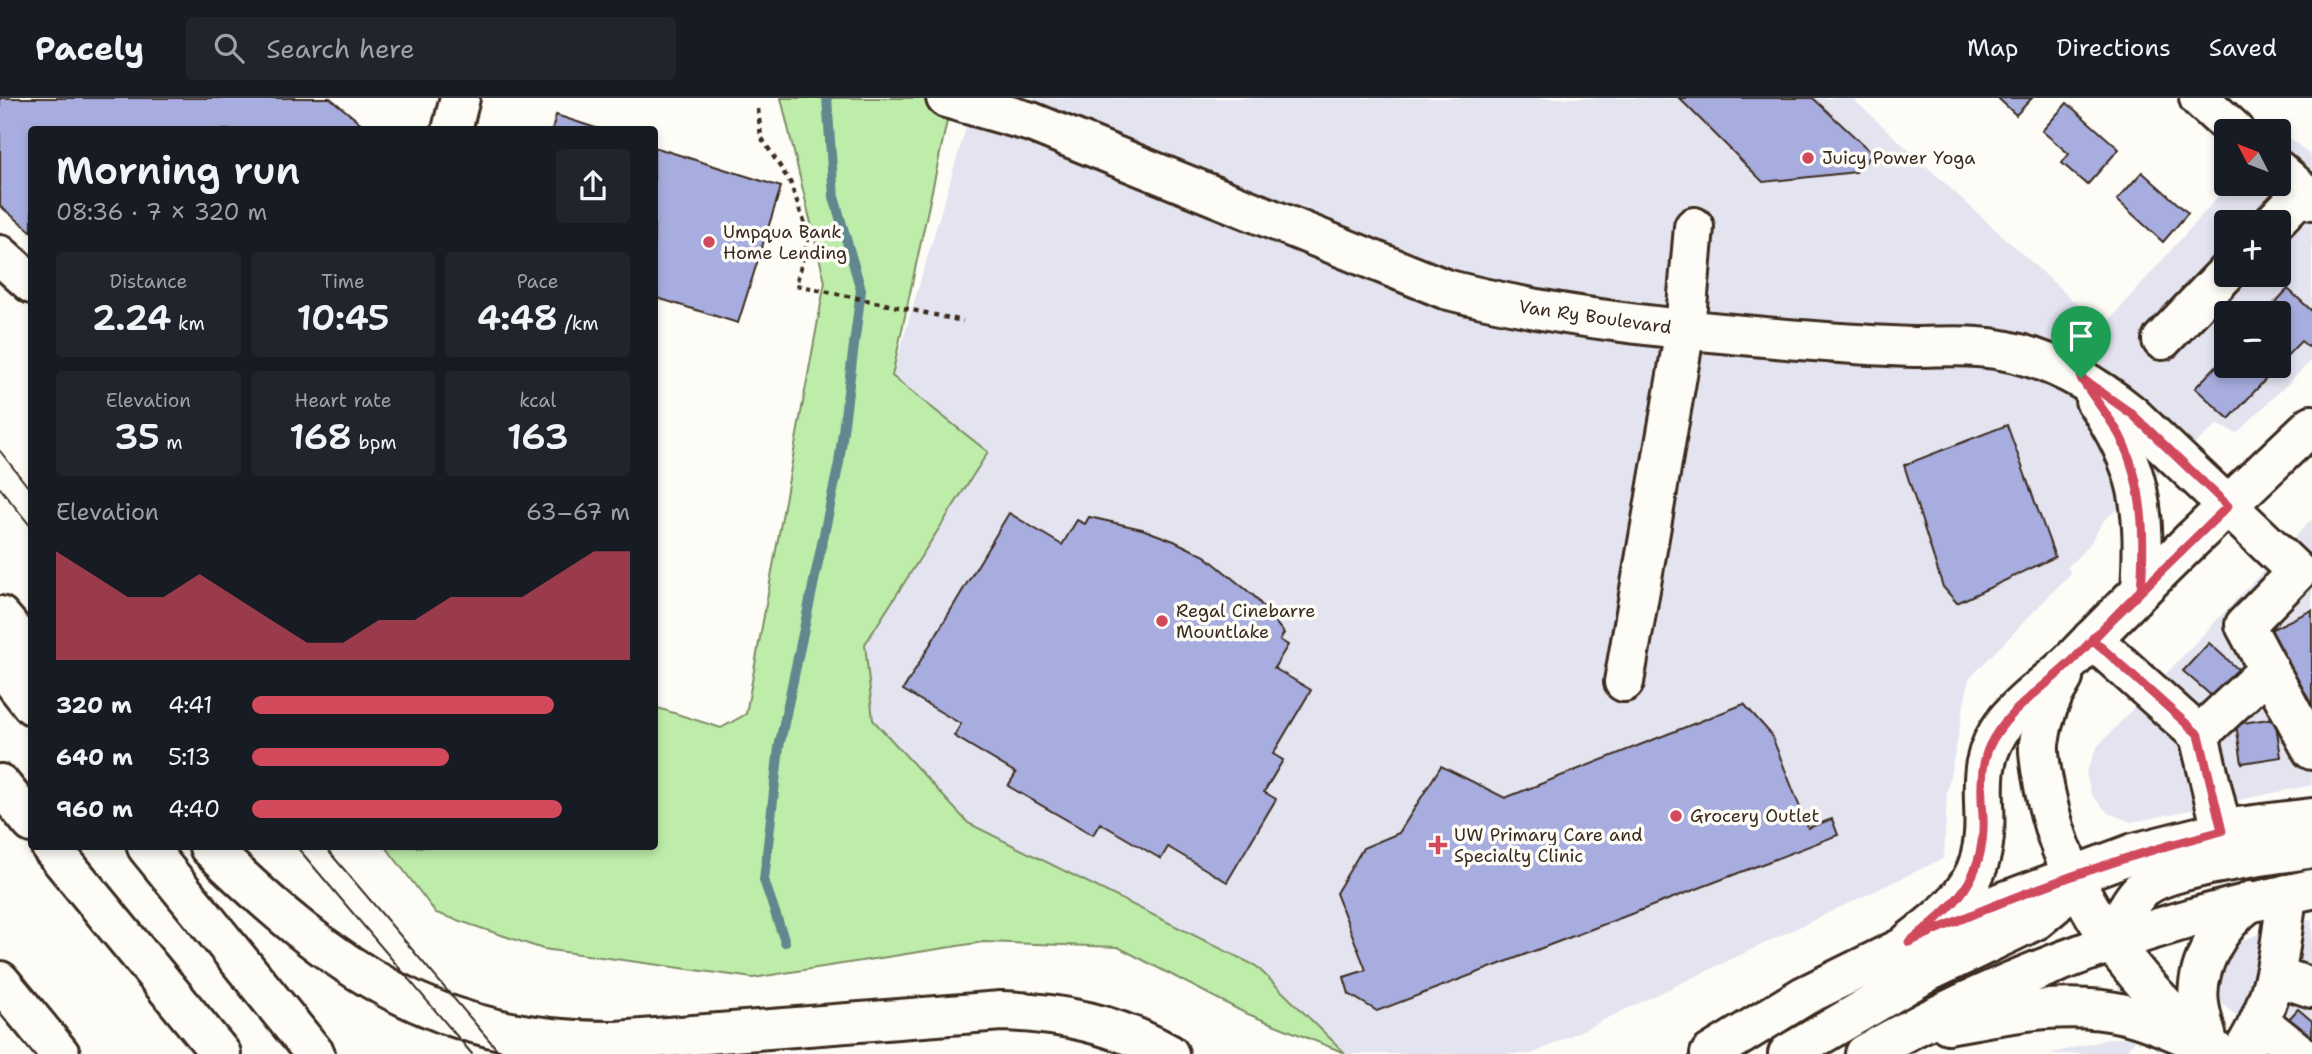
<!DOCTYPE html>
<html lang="en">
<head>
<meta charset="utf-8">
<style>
  :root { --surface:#171b24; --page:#20242c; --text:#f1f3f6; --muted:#9ea1a6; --line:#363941; --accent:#d1495b }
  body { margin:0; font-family:"Shantell Sans",sans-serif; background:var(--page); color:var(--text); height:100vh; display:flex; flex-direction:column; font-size:26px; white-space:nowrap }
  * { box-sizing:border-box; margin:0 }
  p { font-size:23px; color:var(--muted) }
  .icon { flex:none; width:38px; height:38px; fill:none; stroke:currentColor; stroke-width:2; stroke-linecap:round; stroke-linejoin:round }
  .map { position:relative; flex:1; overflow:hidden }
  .details { position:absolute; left:28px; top:28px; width:630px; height:724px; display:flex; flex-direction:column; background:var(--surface); border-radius:7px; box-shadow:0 4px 10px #0003 }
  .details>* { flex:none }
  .needle { width:46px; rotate:312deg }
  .controls { position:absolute; left:2214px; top:21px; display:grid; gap:14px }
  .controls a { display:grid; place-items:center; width:77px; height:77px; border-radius:7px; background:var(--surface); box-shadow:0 4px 10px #0003; font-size:35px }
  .pin { position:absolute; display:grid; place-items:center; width:60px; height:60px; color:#fff; margin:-72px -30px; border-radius:50% 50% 50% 0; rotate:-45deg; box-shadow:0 0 7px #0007 }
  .pin .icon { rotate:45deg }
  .round { display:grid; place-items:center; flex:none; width:74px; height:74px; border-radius:7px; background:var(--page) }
  .headline { display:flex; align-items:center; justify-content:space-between; height:119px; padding:0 28px }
  h1 { font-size:38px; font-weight:600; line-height:52px }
  .metrics { display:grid; grid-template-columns:repeat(3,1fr); gap:10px; height:119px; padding:7px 28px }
  .metrics div { display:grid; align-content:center; border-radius:7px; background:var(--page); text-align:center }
  .metrics b { font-size:35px; font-weight:600 }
  .metrics small { font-size:19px; font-weight:400 }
  .metrics p { font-size:19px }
  .chart { height:196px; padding:14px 28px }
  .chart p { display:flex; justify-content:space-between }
  .chart svg { width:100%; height:126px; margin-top:7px; fill:var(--accent); opacity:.7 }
  ul { padding:0 28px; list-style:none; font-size:23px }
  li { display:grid; grid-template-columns:112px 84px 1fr; align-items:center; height:52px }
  li i { height:18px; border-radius:9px; background:var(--accent) }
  header { display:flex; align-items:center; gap:42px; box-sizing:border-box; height:98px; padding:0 35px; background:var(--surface); border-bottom:2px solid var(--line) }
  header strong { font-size:33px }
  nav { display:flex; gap:38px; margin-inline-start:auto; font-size:24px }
  .search { width:490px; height:63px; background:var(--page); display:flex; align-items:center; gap:18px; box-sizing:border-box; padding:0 24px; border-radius:7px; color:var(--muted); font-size:26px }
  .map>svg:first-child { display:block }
  .built { fill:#e3e4f0; fill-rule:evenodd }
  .green { fill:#beedaa; stroke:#7c8c64; stroke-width:2 }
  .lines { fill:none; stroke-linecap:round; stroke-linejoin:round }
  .stream { stroke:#61888e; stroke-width:10 }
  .building { fill:#a7adde; stroke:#3b2a1e; stroke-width:2 }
  .minor-casing { stroke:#3b2a1e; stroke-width:44 }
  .major-casing { stroke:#3b2a1e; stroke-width:44 }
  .highway-casing { stroke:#3b2a1e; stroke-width:44 }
  .path { stroke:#3b2a1e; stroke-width:4.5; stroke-dasharray:5 5; stroke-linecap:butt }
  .minor { stroke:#fdfcf7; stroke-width:38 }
  .major { stroke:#fdfcf7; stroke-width:38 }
  .highway { stroke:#fdfcf7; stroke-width:38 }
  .tram { stroke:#3b2a1e; stroke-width:2 }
  .route-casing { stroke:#fff; stroke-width:14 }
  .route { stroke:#d1495b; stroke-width:9 }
  .poi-dot { fill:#d1495b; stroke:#fdfcf7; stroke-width:2.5 }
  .labels { text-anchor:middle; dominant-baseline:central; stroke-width:7; stroke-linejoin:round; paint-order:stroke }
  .poi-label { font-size:18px; fill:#3b2a1e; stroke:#fdfcf7; text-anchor:start }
  .street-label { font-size:18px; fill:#3b2a1e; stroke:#fdfcf7 }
</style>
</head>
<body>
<header>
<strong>Pacely</strong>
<div class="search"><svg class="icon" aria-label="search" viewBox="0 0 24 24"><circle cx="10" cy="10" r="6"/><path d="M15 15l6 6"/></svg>Search here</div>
<nav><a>Map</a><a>Directions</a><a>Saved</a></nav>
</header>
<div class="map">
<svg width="2312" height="956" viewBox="0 0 2312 956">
  <rect width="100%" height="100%" fill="#fdfcf7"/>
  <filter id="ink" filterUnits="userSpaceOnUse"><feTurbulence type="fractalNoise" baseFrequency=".0143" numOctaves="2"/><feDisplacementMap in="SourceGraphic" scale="14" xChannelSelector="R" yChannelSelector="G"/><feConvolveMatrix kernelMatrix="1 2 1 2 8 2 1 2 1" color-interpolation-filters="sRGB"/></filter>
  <g filter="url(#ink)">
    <g class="built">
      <path d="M979 0H1852L2103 230 2229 86H2278V33H2275L2278 30 2312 59V262L2237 335 2217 327 2103 423 2090 446 2067 470 2071 475 1969 581 1947 694 1944 760 1532 956H1345L1256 868 968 725 873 622 865 546 986 352 892 278 965 33ZM2226 124H2278V177H2226ZM2226 215H2278V268H2226Z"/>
      <path d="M2312 421V687L2132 724 2108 715 2091 696 2086 675 2097 649Z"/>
      <path d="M2312 821V956H2284L2223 907 2214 893 2230 847 2293 823Z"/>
      <path d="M2112 940H2137L2123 956H2049Z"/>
    </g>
    <path class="green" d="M781 0H952L892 278 988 354 865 546 873 622 968 725 1256 868 1345 955 1243 914 1118 849 983 844 753 880 543 851 436 815 386 749H654L655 609 721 630 746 616 825 184Z"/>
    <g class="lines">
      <path class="stream" d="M785 844 764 782 779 649 839 365 861 192 834 99 827 0"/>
    </g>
    <g class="building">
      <path d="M0 0H330L369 32H32V134L0 108Z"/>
      <path d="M1679 0H1813L1873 56 1856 74 1763 84Z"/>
      <path d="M1998 0H2032L2016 17Z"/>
      <path d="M2067 5 2119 51 2087 87 2062 65 2069 56 2042 33Z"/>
      <path d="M556 17 602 32H552Z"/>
      <path d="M654 49 781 89 738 225 654 199Z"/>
      <path d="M2142 74 2188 115 2163 144 2117 102Z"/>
      <path d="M2288 191 2312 213V245L2308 249 2301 243 2278 267V215H2265Z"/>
      <path d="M2226 258V268H2278L2229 321 2195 290Z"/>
      <path d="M2007 327 2055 459 1957 505 1943 489 1904 367Z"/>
      <path d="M1009 415 1062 447 1077 422 1085 426 1089 419 1142 431 1174 443 1205 458 1255 499 1284 535 1280 542 1288 547 1274 570 1311 592 1273 656 1283 662 1264 694 1276 701 1227 784 1168 749 1161 761 1100 725 1093 737 1008 688 1016 675 954 638 961 626 903 592Z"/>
      <path d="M2312 512V615L2270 532Z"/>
      <path d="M2209 545 2239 572 2214 600 2183 573Z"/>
      <path d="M1744 606 1771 636 1808 730 1832 721 1838 737 1377 913 1349 896 1344 879 1366 872 1336 795 1363 750 1399 735 1441 668 1505 700Z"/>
      <path d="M2275 620 2281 659 2242 665 2236 626Z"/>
      <path d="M2298 911 2312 923V956L2279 932Z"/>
    </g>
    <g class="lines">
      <defs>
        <g id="minor">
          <path d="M946 0 1031 24 1445 191C1557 220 1672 231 1787 241 1829 244 1872 248 1914 249 1935 249 1957 247 1978 249 2036 253 2087 280 2131 316L2297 474 2245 527 2312 652"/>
          <path d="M2199 0 2235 33"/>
          <path d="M452 32 460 0"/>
          <path d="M2278 72 2312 102"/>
          <path d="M2274 124 2303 94"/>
          <path d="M0 157 32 186"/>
          <path d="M2162 242 2226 175"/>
          <path d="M2095 302C2141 369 2146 411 2141 492"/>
          <path d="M2092 541 2199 637 2269 571"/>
          <path d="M1624 584 1685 231 1694 129"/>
          <path d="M2199 637 2222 733"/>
          <path d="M2277 878 2312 890"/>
          <path d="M2260 924 2300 956"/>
          <path d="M2241 956C2275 905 2280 856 2287 796"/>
        </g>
        <g id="major">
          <path d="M2063 580C2050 600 2042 621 2039 645 2038 660 2042 677 2045 693 2065 797 2137 891 2219 956"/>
          <path d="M2111 843C2120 826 2127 806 2141 792 2165 768 2275 757 2312 750"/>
          <path d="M1909 844C1939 821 1969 799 1980 761 1994 709 1967 673 2006 623 2025 599 2055 581 2076 558 2152 479 2232 403 2312 327"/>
          <path d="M1948 926C2005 916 2067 902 2125 916 2147 921 2169 931 2190 940"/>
          <path d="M2209 949C2206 935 2201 920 2199 906 2194 867 2221 825 2251 803"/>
          <path d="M1710 956 1804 898 1973 815 2134 755 2237 729 2312 720"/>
          <path d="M1788 956 1926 875 2036 822 2054 807 2073 780"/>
          <path d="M1865 956C2005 876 2154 823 2312 791"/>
        </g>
        <g id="highway">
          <path d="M0 518 32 555"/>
          <path d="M0 566 32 607"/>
          <path d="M0 686 32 725"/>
          <path d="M51 749 221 956"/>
          <path d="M147 749 315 956"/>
          <path d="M209 749C333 870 436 945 617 943L1001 913C1061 915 1116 926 1169 956"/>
          <path d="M0 883 60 956"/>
        </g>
      </defs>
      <use href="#minor" class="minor-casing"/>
      <use href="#major" class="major-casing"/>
      <use href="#highway" class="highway-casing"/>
      <path class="path" d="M758 11 761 39 790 84 809 138 796 187 963 223"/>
      <use href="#minor" class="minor"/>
      <use href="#major" class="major"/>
      <use href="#highway" class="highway"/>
      <g class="tram">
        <path d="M0 353 32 394"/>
        <path d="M0 390 32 430"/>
        <path d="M297 749 472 956"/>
        <path d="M325 749 501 956"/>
      </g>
    </g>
  </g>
  <g class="lines" filter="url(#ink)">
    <defs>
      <path id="route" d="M2081 280C2093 299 2109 318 2120 338 2144 387 2145 439 2141 492 2118 514 2097 538 2074 561 2046 589 2006 612 1989 649 1980 669 1981 696 1983 718 1986 781 1955 808 1909 844 2010 798 2114 760 2222 733L2199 637 2092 541 2228 408 2132 316 2081 280"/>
    </defs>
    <use href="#route" class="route-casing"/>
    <use href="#route" class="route"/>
  </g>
  <g class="poi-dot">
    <circle cx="1808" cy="60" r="7"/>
    <circle cx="709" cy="144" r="7"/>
    <circle cx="1162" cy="523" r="7"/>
    <circle cx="1676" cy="718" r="7"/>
    <path d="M1434.5 736.5h7v7h7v7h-7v7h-7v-7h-7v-7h7z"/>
  </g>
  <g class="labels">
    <g class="poi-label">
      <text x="1822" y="60">Juicy Power Yoga</text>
      <text x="723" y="134">Umpqua Bank<tspan x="723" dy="21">Home Lending</tspan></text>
      <text x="1176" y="513">Regal Cinebarre<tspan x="1176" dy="21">Mountlake</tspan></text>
      <text x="1690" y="718">Grocery Outlet</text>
      <text x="1454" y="737">UW Primary Care and<tspan x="1454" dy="21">Specialty Clinic</tspan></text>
    </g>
    <g class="street-label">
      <text transform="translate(1595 219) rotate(8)">Van Ry Boulevard</text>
    </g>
  </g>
</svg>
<div class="controls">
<a><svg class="needle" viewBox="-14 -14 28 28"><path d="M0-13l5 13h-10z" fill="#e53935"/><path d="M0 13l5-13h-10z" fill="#9ea1a6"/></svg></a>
<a>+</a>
<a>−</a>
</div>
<div class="pin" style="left:2081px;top:280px;background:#1e9e55"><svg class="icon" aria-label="arrive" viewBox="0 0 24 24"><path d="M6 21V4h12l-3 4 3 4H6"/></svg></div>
<section class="details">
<div class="headline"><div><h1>Morning run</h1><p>08:36 · 7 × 320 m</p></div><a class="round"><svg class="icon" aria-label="share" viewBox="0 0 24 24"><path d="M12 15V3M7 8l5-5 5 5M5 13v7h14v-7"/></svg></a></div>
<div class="metrics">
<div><p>Distance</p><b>2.24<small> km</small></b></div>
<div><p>Time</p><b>10:45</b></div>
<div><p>Pace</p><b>4:48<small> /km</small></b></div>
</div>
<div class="metrics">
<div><p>Elevation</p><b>35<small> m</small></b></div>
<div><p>Heart rate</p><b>168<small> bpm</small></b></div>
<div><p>kcal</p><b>163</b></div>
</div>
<div class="chart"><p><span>Elevation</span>63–67 m</p>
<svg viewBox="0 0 160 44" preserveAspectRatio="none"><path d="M0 44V6L10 14L20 22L30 22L40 14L50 22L60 30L70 38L80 38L90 30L100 30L110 22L120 22L130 22L140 14L150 6L160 6V44z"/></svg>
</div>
<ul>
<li><b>320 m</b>4:41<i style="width:80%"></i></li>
<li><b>640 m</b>5:13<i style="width:52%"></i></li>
<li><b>960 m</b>4:40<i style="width:82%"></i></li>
</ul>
</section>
</div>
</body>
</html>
